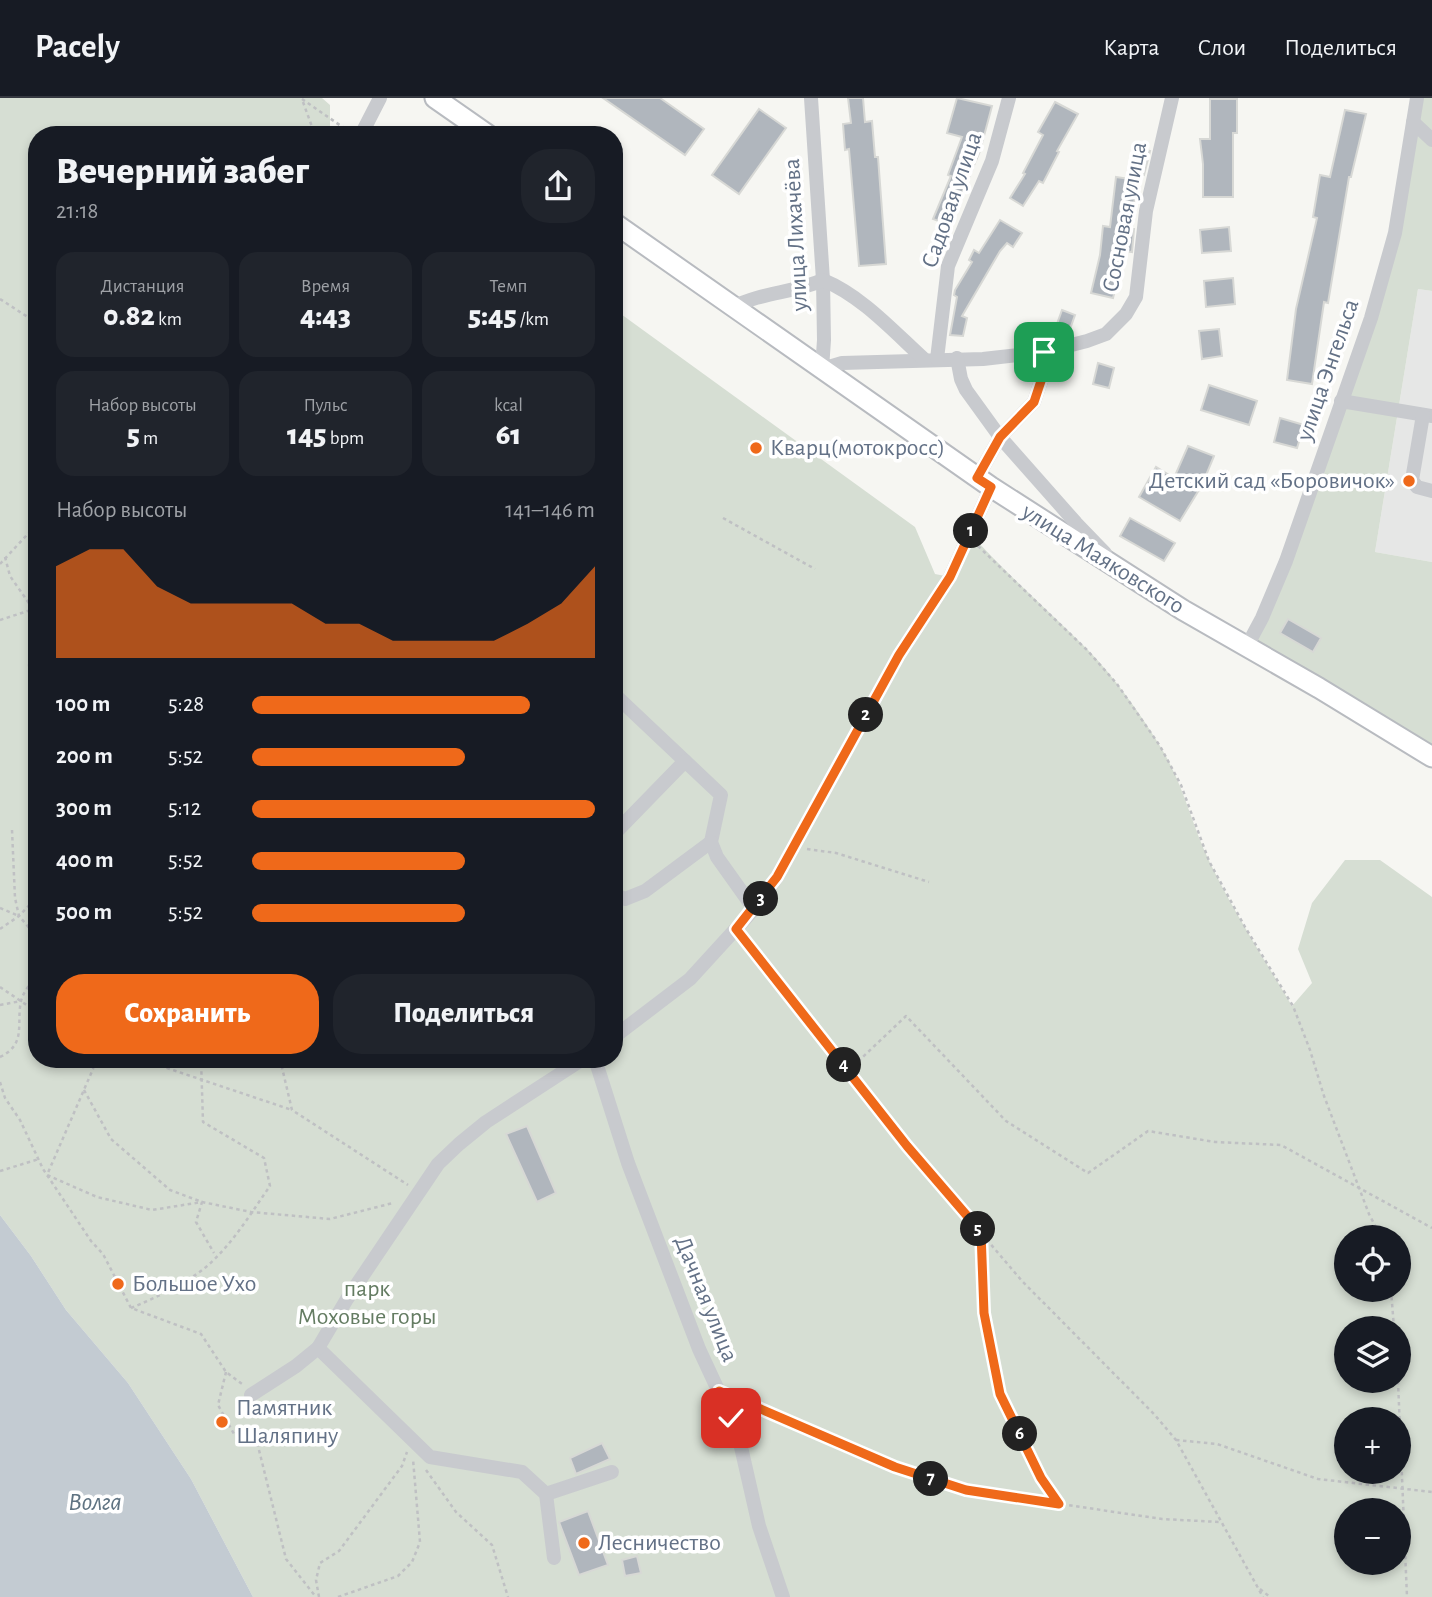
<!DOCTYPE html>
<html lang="ru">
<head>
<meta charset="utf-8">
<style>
  :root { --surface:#171b24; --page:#20242c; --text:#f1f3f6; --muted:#9ea1a6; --line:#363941; --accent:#ef691a }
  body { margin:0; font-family:"Alegreya Sans",sans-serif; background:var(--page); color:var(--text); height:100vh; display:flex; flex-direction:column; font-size:26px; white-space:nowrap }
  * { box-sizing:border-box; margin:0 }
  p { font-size:23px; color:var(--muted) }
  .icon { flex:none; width:38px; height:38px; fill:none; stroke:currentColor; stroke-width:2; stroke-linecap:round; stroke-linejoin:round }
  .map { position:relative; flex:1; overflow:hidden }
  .panel { position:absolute; left:28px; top:28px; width:595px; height:942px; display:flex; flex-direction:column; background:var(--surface); border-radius:28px; box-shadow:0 4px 10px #0003 }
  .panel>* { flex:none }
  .tools { position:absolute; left:1334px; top:1127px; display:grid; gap:14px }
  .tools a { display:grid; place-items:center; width:77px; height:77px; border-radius:50%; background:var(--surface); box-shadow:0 4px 10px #0003; font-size:35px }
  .pin { position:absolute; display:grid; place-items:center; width:60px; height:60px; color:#fff; margin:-30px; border-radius:14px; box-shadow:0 4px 10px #0006 }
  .km { position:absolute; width:35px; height:35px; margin:-18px; border-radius:50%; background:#222; color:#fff; font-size:19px; line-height:35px; text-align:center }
  .round { display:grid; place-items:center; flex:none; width:74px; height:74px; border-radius:28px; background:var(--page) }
  .head { display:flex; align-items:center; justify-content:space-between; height:119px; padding:0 28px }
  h1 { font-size:38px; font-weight:800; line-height:52px }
  .figures { display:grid; grid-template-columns:repeat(3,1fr); gap:10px; height:119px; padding:7px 28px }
  .figures div { display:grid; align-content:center; border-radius:18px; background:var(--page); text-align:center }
  .figures b { font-size:30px; font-weight:800 }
  .figures small { font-size:19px; font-weight:400 }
  .figures p { font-size:19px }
  .chart { height:196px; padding:14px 28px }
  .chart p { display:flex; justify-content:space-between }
  .chart svg { width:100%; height:126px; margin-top:7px; fill:var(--accent); opacity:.7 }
  .action { display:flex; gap:14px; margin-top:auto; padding:14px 28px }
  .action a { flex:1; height:80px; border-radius:28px; background:var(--accent); color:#fff; font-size:28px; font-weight:800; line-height:80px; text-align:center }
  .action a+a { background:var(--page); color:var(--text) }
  ul { padding:0 28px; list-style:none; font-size:23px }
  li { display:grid; grid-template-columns:112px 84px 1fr; align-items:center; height:52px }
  li i { height:18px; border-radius:9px; background:var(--accent) }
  header { display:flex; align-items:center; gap:42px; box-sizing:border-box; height:98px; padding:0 35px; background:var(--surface); border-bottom:2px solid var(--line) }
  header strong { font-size:33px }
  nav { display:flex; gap:38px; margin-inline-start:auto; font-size:24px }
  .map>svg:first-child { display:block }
  .built { fill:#e6e7e6 }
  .green { fill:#d6ded3; fill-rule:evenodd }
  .water { fill:#c3cbd2 }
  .building { fill:#b0b6bd; stroke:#d7d8d5; stroke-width:2 }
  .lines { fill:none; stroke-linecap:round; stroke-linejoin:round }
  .major-casing { stroke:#b8bbc0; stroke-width:23 }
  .path { stroke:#bfc0c3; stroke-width:2.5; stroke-dasharray:3.5 3.5; stroke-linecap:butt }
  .minor { stroke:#c8cace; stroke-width:14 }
  .major { stroke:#fff; stroke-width:19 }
  .route-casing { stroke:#fff; stroke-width:14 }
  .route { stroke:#ef691a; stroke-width:9 }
  .poi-dot { fill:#ef691a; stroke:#fff; stroke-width:2.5 }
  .labels { text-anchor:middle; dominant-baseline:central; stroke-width:7; stroke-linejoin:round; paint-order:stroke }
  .street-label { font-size:24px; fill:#637186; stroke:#fff }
  .poi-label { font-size:24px; fill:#637186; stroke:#fff; text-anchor:start }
  .park-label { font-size:24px; fill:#647c62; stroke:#fff }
  .water-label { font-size:26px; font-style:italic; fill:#5f7382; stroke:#fff }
</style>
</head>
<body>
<header>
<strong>Pacely</strong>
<nav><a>Карта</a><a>Слои</a><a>Поделиться</a></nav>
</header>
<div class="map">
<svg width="1432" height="1499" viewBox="0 0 1432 1499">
  <rect width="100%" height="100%" fill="#f6f6f2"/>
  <path class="built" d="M1418 191 1432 193V464L1375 454Z"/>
  <g class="green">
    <path d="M0 0H322L330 7V37H37V961H614V211L915 429 935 476 950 479 970 435C1007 477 1048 512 1087 551 1115 580 1139 614 1160 648 1184 687 1191 726 1210 765 1234 814 1264 861 1292 908L1312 885 1298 851 1312 805 1345 762H1380L1432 799V1499H253L191 1381 128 1285 66 1212 31 1158 0 1117ZM1346 1139H1398V1192H1346ZM1346 1230H1398V1283H1346ZM1346 1321H1398V1374H1346ZM1346 1412H1398V1465H1346Z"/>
    <path d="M1417 0H1432V193L1418 191 1375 454 1432 464V659L1247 548 1371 219Z"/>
  </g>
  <path class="water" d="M0 1117 31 1158 66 1212 128 1285 191 1381 253 1499H0Z"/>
  <g class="building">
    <path d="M603 0H660L704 31 685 57Z"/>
    <path d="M848 0H863L865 24 872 23 875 59H878L886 166 859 168 849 51 845 52 843 26 851 25Z"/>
    <path d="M957 0 992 8 980 53 949 127 933 121 951 78 948 77 962 39 947 35Z"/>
    <path d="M1210 1H1237V35H1233V99H1203V66L1200 41H1210Z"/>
    <path d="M1055 4 1078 16 1057 53 1059 54 1043 85 1039 83 1023 108 1010 100 1025 76 1023 75 1043 37 1038 34Z"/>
    <path d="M759 11 786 30 739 96 712 77Z"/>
    <path d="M1345 12 1366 16 1351 79H1349L1328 205 1324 204 1312 286 1287 282 1296 211 1317 120 1313 119 1320 77 1330 79Z"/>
    <path d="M1137 50 1150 53 1144 77 1133 74Z"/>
    <path d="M1116 79 1137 82 1131 131H1134L1132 154 1125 153 1113 200 1091 195 1100 157 1103 128 1110 129Z"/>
    <path d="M1000 122 1022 135 1013 149 1007 145 1000 153 962 218 967 220 963 238 950 237 957 199 954 197 955 192 972 164 969 162 974 152 979 155Z"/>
    <path d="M1229 129 1231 153 1202 155 1200 132Z"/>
    <path d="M1233 180 1235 206 1206 209 1204 183Z"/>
    <path d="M1062 212 1075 217 1070 231 1057 226Z"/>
    <path d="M1219 231 1222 258 1202 261 1199 233Z"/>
    <path d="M1098 265 1114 270 1109 290 1093 286Z"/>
    <path d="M1209 287 1257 303 1249 327 1201 312Z"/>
    <path d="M1280 320 1304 327 1297 350 1274 344Z"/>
    <path d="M1188 348 1214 358 1202 387 1180 423 1139 399 1156 369 1174 380Z"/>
    <path d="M1130 420 1175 445 1164 463 1120 438Z"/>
    <path d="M1288 521 1321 540 1313 554 1280 535Z"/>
    <path d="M527 1028 556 1095 537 1104 506 1036Z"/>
    <path d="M602 1345 610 1361 576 1376 570 1360Z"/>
    <path d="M588 1413 608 1467 579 1477 559 1424Z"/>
    <path d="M637 1458 641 1475 625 1478 622 1462Z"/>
  </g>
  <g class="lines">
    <defs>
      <g id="major">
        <path d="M435 0 488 37"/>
        <path d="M614 125 991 389 1183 512 1319 590 1432 659"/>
      </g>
    </defs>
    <use href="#major" class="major-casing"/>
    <g class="path">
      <path d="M302 1 344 30 341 37"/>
      <path d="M303 4 315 37"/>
      <path d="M0 201 37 225"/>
      <path d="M723 420 815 471"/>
      <path d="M978 448 1087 552 1117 586 1160 648 1181 687 1209 763 1245 829 1293 908 1310 952 1324 998 1369 1116 1381 1139"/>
      <path d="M5 459 10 478 33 511 37 522"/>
      <path d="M0 466 37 426"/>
      <path d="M0 522 37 510"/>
      <path d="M37 545 29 567 35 619 37 696"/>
      <path d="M12 732 15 800 19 818 37 839"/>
      <path d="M807 751 836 755 929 784"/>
      <path d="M0 810 19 818"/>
      <path d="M0 831 19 818 37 799"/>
      <path d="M745 842 907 1048 1022 1183 1154 1316 1176 1342 1263 1499"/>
      <path d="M0 889 34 912 37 887"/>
      <path d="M0 907 21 903"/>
      <path d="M0 959C27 946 16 926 21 903 23 894 31 885 37 878"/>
      <path d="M95 961 93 971 47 1077 97 1099 152 1112 202 1104 196 1124 214 1155"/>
      <path d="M140 961 292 1012"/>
      <path d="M280 961 292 1012 408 1087"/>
      <path d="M437 961C456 970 530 967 552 963"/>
      <path d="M848 973 906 918 1006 1023 1088 1075 1148 1033 1215 1044 1281 1047 1432 1130"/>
      <path d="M0 984 5 1000 20 1022 43 1071 91 1143 103 1156 131 1210 201 1236 226 1274 242 1286"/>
      <path d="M84 992 111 1041 170 1092 202 1104 251 1114 330 1121 393 1105"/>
      <path d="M0 1073 39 1061"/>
      <path d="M980 1134 984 1215 1000 1296 1041 1380 1058 1405"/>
      <path d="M1391 1192 1394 1230"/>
      <path d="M131 1210C157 1199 184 1187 206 1169 232 1147 251 1115 270 1088L264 1060 203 1024 201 961"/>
      <path d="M226 1274 218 1307 234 1336 258 1348 286 1461 316 1499"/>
      <path d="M1398 1283 1407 1499"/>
      <path d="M738 1301 895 1369 966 1392 1162 1421 1219 1424"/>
      <path d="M1176 1342 1217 1346 1318 1381 1432 1394"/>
      <path d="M426 1372 456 1414 492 1447 508 1499"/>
      <path d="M1260 1491 1270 1499"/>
      <path d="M319 1499 316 1482 320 1465 339 1453 402 1368 407 1354"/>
      <path d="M338 1499 398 1478 412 1464 420 1444 413 1361"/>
    </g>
    <g class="minor">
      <path d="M811 0 823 182 824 242 822 271 842 265 983 261 1044 254"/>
      <path d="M1413 24 1432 42"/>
      <path d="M361 37 380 0"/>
      <path d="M733 209C762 194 794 195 823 182 862 198 894 234 925 262"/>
      <path d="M957 260 961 281 966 292 1000 339 1076 425 1105 455"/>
      <path d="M937 261 948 168 992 63 1009 0"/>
      <path d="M1341 303 1432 318"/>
      <path d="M1423 317 1412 382 1417 389 1432 393"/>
      <path d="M977 380 1000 339 1034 304 1044 274V254L1087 243 1106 236 1126 216 1136 199 1146 113 1172 0"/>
      <path d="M1247 548 1262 520 1286 463 1371 220 1395 135 1417 0"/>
      <path d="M614 596 721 697 711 744 717 759 754 811"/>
      <path d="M614 736 685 663"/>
      <path d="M614 796 625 801 645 793 711 744"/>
      <path d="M614 939 690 881 754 811 777 779 899 557 950 479 991 389"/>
      <path d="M595 961 628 1065 699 1251 731 1320 741 1349 759 1428 783 1499"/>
      <path d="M318 1250 430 1359 522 1374 546 1396 554 1460"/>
      <path d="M251 1297 296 1268 318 1250 347 1201 438 1066 459 1046 486 1024 583 961"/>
      <path d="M546 1396 612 1374"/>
    </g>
    <use href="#major" class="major"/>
  </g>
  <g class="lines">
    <defs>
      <path id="route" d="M731 1320 719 1293 895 1369 966 1392 1059 1406 1041 1380 1000 1296 984 1215 981 1134 907 1048 736 831 777 779 899 557 950 479 991 389 977 380 1000 339 1034 304 1044 274V254"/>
    </defs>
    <use href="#route" class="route-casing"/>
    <use href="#route" class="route"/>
  </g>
  <g class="poi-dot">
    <circle cx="756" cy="350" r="7"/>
    <circle cx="1409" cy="383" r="7"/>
    <circle cx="118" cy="1186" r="7"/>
    <circle cx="222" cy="1324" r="7"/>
    <circle cx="584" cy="1445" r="7"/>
  </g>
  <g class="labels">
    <g class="street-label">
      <text transform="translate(952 102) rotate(-71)">Садовая улица</text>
      <text transform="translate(1125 119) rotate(-79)">Сосновая улица</text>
      <text transform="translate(796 137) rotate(-93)">улица Лихачёва</text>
      <text transform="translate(1328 272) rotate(-71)">улица Энгельса</text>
      <text transform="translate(1103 461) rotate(32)">улица Маяковского</text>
      <text transform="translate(706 1201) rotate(68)">Дачная улица</text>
    </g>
    <g class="poi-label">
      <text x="770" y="350">Кварц(мотокросс)</text>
      <text x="1395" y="383" text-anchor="end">Детский сад «Боровичок»</text>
      <text x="132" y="1186">Большое Ухо</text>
      <text x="236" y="1310">Памятник<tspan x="236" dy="28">Шаляпину</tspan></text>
      <text x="598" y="1445">Лесничество</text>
    </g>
    <g class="park-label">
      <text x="367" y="1191">парк<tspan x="367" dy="28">Моховые горы</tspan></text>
    </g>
    <g class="water-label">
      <text x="95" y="1404">Волга</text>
    </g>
  </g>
</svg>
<div class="tools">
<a><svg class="icon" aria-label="locate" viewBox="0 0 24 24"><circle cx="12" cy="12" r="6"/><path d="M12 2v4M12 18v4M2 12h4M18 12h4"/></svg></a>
<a><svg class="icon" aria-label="layers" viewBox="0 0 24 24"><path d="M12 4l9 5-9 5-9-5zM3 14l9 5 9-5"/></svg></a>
<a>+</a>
<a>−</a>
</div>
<div class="pin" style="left:1044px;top:254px;background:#1e9e55"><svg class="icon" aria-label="arrive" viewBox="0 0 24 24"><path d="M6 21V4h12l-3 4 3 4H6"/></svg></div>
<div class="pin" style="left:731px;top:1320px;background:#d93025"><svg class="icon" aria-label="check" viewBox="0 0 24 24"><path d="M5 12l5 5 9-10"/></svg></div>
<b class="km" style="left:971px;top:433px">1</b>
<b class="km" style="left:866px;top:617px">2</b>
<b class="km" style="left:761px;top:801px">3</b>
<b class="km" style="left:844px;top:967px">4</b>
<b class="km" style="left:978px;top:1131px">5</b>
<b class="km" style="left:1020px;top:1336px">6</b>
<b class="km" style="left:931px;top:1381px">7</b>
<section class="panel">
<div class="head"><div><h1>Вечерний забег</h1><p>21:18</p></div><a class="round"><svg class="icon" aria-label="share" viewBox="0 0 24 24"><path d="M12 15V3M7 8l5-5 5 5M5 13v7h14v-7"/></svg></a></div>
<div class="figures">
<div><p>Дистанция</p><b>0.82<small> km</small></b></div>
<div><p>Время</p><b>4:43</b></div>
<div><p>Темп</p><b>5:45<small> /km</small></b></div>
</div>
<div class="figures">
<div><p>Набор высоты</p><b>5<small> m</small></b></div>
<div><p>Пульс</p><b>145<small> bpm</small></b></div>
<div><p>kcal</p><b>61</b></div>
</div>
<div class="chart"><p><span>Набор высоты</span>141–146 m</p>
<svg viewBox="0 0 160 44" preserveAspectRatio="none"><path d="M0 44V12L10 6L20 6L30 19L40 25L50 25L60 25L70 25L80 32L90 32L100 38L110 38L120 38L130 38L140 32L150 25L160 12V44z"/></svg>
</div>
<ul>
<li><b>100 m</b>5:28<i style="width:81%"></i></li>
<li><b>200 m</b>5:52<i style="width:62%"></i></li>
<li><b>300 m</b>5:12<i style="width:100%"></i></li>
<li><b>400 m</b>5:52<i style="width:62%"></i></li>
<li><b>500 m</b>5:52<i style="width:62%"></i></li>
</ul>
<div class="action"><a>Сохранить</a><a>Поделиться</a></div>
</section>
</div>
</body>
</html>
